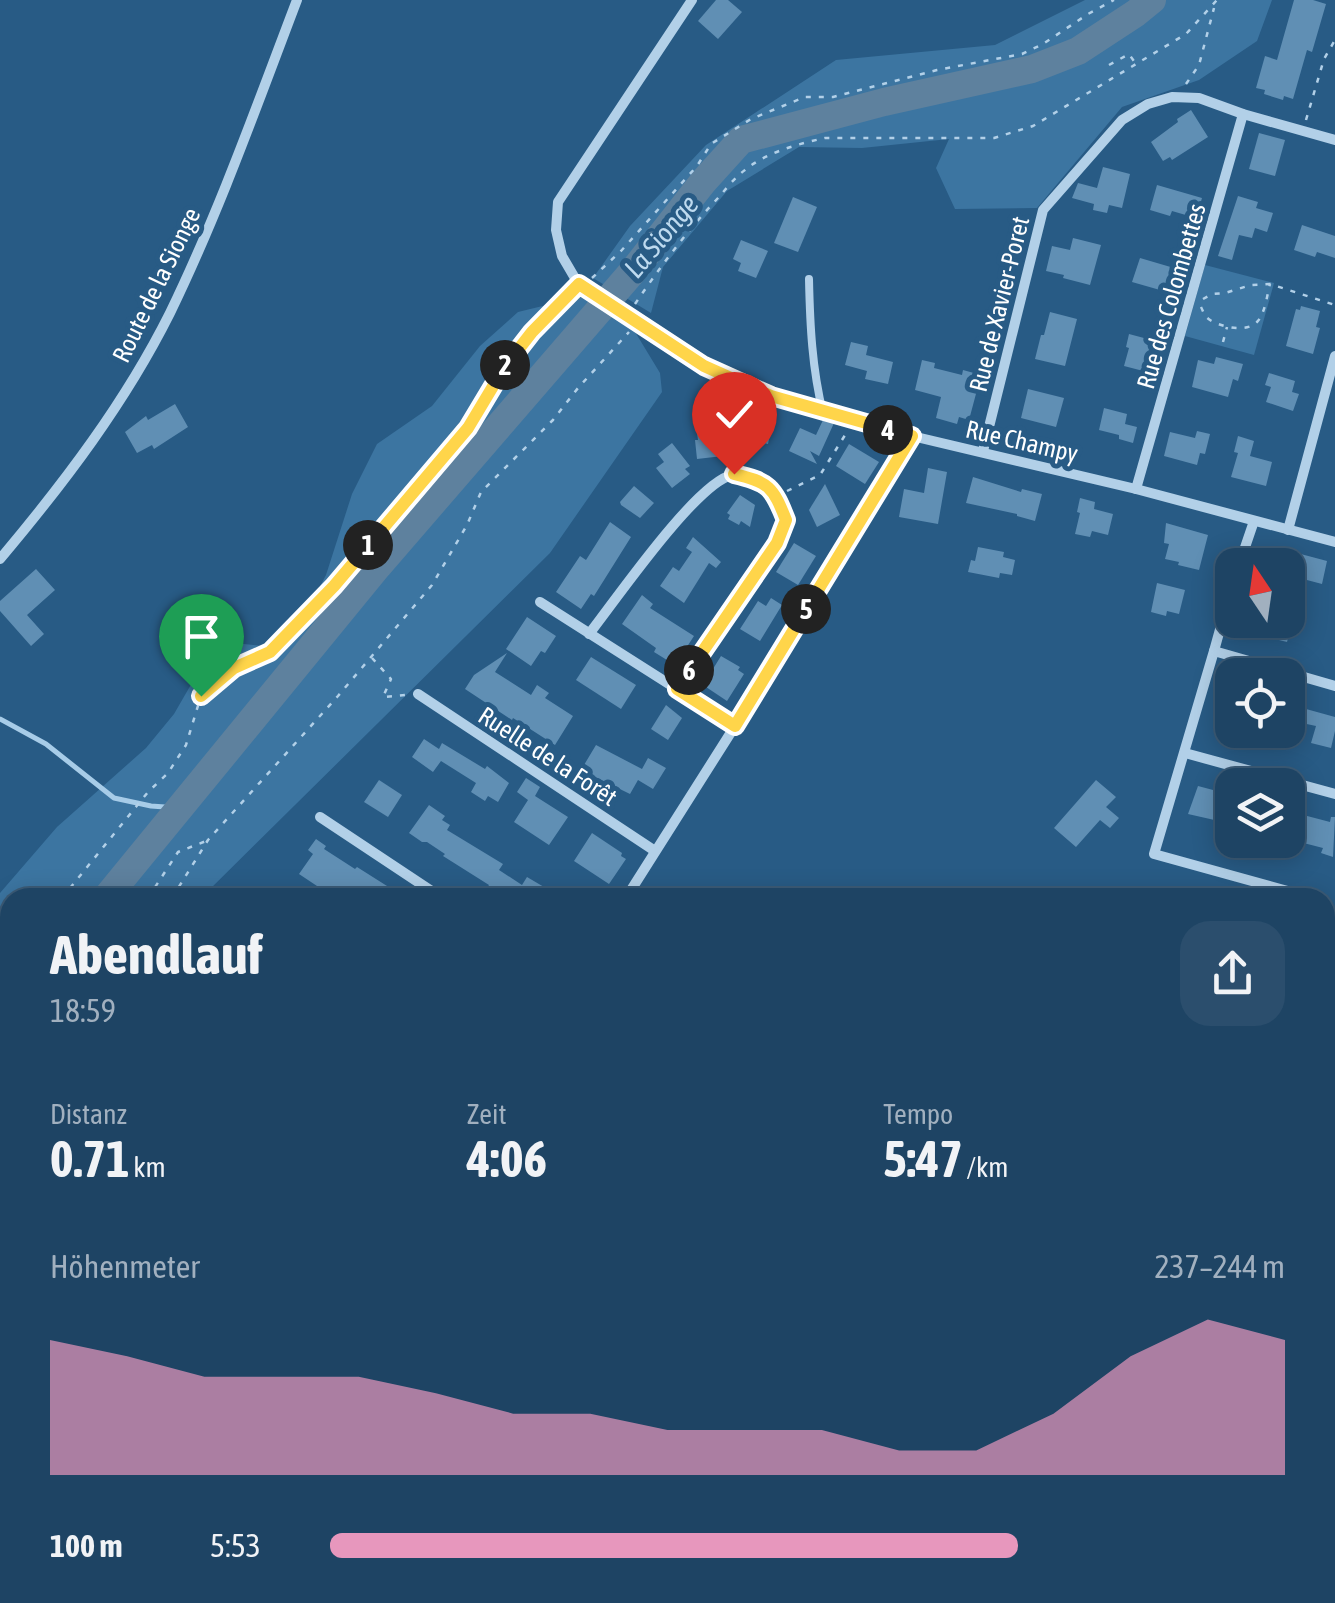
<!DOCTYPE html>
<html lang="de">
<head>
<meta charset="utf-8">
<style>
  :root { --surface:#1e4464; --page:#2b4e6d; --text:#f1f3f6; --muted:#a1b0bf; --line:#3c5c78; --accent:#e797bd }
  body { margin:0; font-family:"Asap Condensed",sans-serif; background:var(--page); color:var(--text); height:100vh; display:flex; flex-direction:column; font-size:38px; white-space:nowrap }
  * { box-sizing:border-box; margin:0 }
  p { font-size:32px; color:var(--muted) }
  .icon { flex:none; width:55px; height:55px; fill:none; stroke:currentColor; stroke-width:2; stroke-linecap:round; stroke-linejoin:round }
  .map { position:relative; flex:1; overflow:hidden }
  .side { position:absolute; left:0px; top:888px; width:1335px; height:718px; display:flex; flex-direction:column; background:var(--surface); border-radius:30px 30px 0 0; box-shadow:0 5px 25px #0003,0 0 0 2px var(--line) }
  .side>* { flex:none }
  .needle { width:65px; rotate:347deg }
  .controls { position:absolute; left:1215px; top:548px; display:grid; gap:20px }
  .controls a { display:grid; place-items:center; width:90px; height:90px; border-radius:20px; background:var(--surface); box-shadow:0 5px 25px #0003,0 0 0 2px var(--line); font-size:50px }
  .pin { position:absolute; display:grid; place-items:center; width:85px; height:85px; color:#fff; margin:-102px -42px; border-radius:50% 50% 50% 0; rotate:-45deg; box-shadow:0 0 10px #0007 }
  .pin .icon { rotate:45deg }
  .km { position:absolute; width:50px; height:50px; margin:-25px; border-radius:50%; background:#222; color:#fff; font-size:28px; line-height:50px; text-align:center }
  .round { display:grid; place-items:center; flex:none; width:105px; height:105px; border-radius:30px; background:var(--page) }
  .headline { display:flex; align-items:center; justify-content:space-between; height:170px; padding:0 50px }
  h1 { font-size:55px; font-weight:700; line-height:75px }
  .metrics { display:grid; grid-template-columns:repeat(3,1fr); gap:15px; height:170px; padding:10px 50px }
  .metrics div { display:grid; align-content:center }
  .metrics b { font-size:50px; font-weight:700 }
  .metrics small { font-size:28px; font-weight:400 }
  .metrics p { font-size:28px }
  .chart { height:280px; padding:20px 50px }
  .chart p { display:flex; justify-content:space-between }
  .chart svg { width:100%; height:180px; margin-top:10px; fill:var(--accent); opacity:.7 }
  ul { padding:0 50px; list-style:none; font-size:32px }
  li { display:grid; grid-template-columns:160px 120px 1fr; align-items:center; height:75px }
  li i { height:25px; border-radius:12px; background:var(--accent) }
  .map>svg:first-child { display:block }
  .green { fill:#3c75a1 }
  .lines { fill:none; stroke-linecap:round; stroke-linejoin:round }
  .stream { stroke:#a7cce8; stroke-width:5 }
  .river { stroke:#5e819e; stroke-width:28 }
  .building { fill:#608fb4 }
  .path { stroke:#b2d0e8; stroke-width:2.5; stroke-dasharray:5 8; stroke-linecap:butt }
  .service { stroke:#b2d0e8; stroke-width:8 }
  .minor { stroke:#b2d0e8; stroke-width:10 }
  .trunk { stroke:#fafcfe; stroke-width:25 }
  .motorway { stroke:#fff; stroke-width:28 }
  .route-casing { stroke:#fff; stroke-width:20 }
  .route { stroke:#ffd54a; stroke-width:12 }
  .labels { text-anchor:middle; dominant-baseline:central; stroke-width:10; stroke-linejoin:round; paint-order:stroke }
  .street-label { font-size:25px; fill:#fff; stroke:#285b85 }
  .water-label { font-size:28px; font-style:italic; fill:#bedaef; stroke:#285b85 }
</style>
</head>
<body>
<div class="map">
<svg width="1335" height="1603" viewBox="0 0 1335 1603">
  <rect width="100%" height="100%" fill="#285b85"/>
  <g class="green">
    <path d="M1085 0H1272L1257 41 1199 80 1122 107 1037 208 955 209 936 168 949 139 862 148 799 147 727 191 663 267 651 313 593 278 630 226 706 145 836 60 995 45Z"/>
    <path d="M1205 265 1274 283 1254 355 1185 336Z"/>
    <path d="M584 288 626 317 660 373 662 392 550 553 202 897 10 898V1058L0 1061V893L57 827 146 748 174 714 204 662 234 643 263 646 297 631 326 575 352 494 377 444 432 406 480 346 518 312 559 302Z"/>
  </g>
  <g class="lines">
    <path class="stream" d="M0 719 46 744 114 798 151 806 179 808"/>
    <g class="river">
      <path d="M106 898 378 566 633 271 703 182 741 140 884 102 1032 69 1078 51 1136 13 1152 0"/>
      <path d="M0 993 10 988"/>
    </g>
  </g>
  <g class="building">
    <path d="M716 0H728L742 12 718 39 698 21Z"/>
    <path d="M1294 0H1313L1326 4 1312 52 1307 50 1293 99 1284 96 1283 100 1264 94 1265 90 1256 88 1265 56 1277 60Z"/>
    <path d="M1191 110 1208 137 1172 160 1170 157 1163 161 1151 142 1178 122 1177 119Z"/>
    <path d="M1259 133 1285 140 1275 176 1249 169Z"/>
    <path d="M1103 167 1130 174 1122 208 1109 205 1107 213 1093 210 1094 204 1072 198 1078 183 1097 188Z"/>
    <path d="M1157 185 1202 198 1196 218 1172 211 1170 216 1150 210Z"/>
    <path d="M1238 196 1258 202 1256 208 1273 213 1267 232 1255 228 1252 238 1239 235 1232 260 1218 256Z"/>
    <path d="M793 197 817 207 798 252 774 243Z"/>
    <path d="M1302 225 1335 236V258L1317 252 1315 257 1294 250Z"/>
    <path d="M1073 238 1101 245 1090 285 1063 278 1064 275 1046 271 1052 246 1070 250Z"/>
    <path d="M741 240 768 251 756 278 738 271 741 263 733 259Z"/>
    <path d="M1140 258 1174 268 1167 292 1132 282Z"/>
    <path d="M1301 306 1320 311 1316 327 1320 328 1313 354 1286 346 1296 309 1300 310Z"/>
    <path d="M1050 312 1077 319 1065 366 1035 359 1041 335H1044Z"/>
    <path d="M1129 334 1159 342 1151 373 1124 366 1129 348 1126 347Z"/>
    <path d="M851 342 868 346 866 355 893 362 888 384 865 379 867 371 845 365Z"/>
    <path d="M1216 357 1243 364 1238 381 1233 379 1228 397 1192 387 1198 360 1214 364Z"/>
    <path d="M922 360 935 363 934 368 962 375 963 370 981 375 969 420 959 417 957 424 936 418 941 397 915 390Z"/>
    <path d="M1269 373 1295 381 1292 392 1299 394 1293 411 1266 402 1271 387 1265 385Z"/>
    <path d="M1028 389 1064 398 1056 427 1021 418Z"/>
    <path d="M175 404 188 427 154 449 152 445 137 453 125 432 146 416 148 420Z"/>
    <path d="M1104 408 1127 414 1125 424 1137 427 1133 443 1119 439V435L1099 430Z"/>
    <path d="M746 409 759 412 758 415 773 419 768 444 740 438Z"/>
    <path d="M725 416 727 435 721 434 723 456 697 459 695 440H698L697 433 711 431 709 418Z"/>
    <path d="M823 420 834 423 819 456 810 451 817 464 789 451 800 428 816 435Z"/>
    <path d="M1197 431 1210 434 1205 454 1200 453 1197 465 1164 456 1170 432 1195 438Z"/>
    <path d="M1238 436 1254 441 1250 456 1272 462 1266 486 1231 477 1238 453 1234 452Z"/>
    <path d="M672 443 690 466 685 469 690 474 672 488 656 468 664 462 658 454Z"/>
    <path d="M849 444 879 462 865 484 836 466Z"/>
    <path d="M928 468 947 472 938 524 899 517 904 489 924 493Z"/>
    <path d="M973 477 1021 492 1022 489 1042 494 1035 521 1017 516V514L966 503Z"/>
    <path d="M825 484 840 515 817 527 809 510Z"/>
    <path d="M634 486 654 503 640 518 621 505 620 502Z"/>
    <path d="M740 495 755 505 750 527 741 521 739 525 728 519 730 515 727 513Z"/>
    <path d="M1080 498 1095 502 1094 509 1113 514 1108 535 1092 531 1090 537 1075 534 1080 513 1077 512Z"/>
    <path d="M610 522 631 537 594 596 591 594 581 609 556 592 580 556 586 560Z"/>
    <path d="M1166 523 1208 535 1199 570 1178 565 1179 562 1165 559 1169 544 1164 543Z"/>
    <path d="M693 537 721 562 716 568 709 563 684 603 660 586 673 567 679 571 692 552 686 548Z"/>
    <path d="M794 543 816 556 798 585 776 572Z"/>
    <path d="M1261 546 1281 552 1282 549 1327 561 1322 584 1288 575V565H1257Z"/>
    <path d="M978 547 1004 552 1003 557 1015 560 1012 575 1000 573 999 578 968 572 971 560 975 561Z"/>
    <path d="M36 569 55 590 27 615 44 634 31 646 0 611V601Z"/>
    <path d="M1157 583 1185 590 1179 614 1167 611 1166 616 1151 612Z"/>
    <path d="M642 595 653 604 650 608 694 636 675 665 654 652 656 648 622 624Z"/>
    <path d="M771 598 782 605 760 641 740 629 758 601 766 606Z"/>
    <path d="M527 617 556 636 545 653 541 651 531 666 506 649Z"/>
    <path d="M1262 620H1298L1295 633 1290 631 1287 642 1263 636 1265 626 1262 625Z"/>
    <path d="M507 653 495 672 531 695 537 685 549 693 545 698 573 716 555 745 513 718 512 720 465 689 474 675Z"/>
    <path d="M721 656 740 667 738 670 744 674 727 701 703 685Z"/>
    <path d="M591 657 636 685 621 709 576 680Z"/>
    <path d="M1229 667H1232V720L1215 715Z"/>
    <path d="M1288 704 1335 717V731L1331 748 1311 743 1316 726 1288 720Z"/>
    <path d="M666 705 682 718 668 740 651 729Z"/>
    <path d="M424 739 439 749 442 743 485 769 487 766 509 783 498 802 488 796 485 801 471 792 476 783 441 761 433 772 412 757Z"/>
    <path d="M596 745 642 769 648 758 666 768 653 789 638 780 630 794 581 770Z"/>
    <path d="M526 778 540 787 535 796 568 817 549 845 514 822 528 800 517 792Z"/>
    <path d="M379 780 402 795 388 817 364 802Z"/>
    <path d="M1096 780 1116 797 1106 807 1119 818 1110 828 1100 820 1076 847 1054 828Z"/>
    <path d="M1198 786 1232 795V824L1188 814Z"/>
    <path d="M429 805 445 816 442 820 450 825 447 830 503 864 499 870 522 885 527 877 544 887 538 896 540 898H481L489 885 443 856 445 854 427 842H422L409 833Z"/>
    <path d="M1292 812 1330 822 1331 817H1335L1333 857 1321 853 1323 848 1288 839V827Z"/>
    <path d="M592 833 622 853 621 856 626 859 609 884 574 861Z"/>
    <path d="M316 839 326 846 324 849 355 869 357 867 406 898H335L299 874 313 854 308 850Z"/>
  </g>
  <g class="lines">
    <g class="path">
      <path d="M1109 65 1129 54 1136 64"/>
      <path d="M1186 84 1199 65 1214 8"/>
      <path d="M1306 120 1324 59 1335 40"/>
      <path d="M592 278 621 251 697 166 711 144 751 119 805 97H833L937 70 1022 54 1043 44 1088 14 1114 0"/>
      <path d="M1203 299 1212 294 1225 293 1251 285 1270 284 1335 305"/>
      <path d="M635 304C660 267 687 231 718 198 726 189 735 177 745 170 767 152 798 144 825 138H994L1033 126 1186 34 1217 0"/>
      <path d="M1201 307C1204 313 1204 316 1210 320 1221 327 1247 333 1257 322 1265 314 1267 295 1270 284"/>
      <path d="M1223 342 1227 327"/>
      <path d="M787 491 820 475 847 432"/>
      <path d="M372 658 391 679 383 697 406 695"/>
      <path d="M62 898 148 792 168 773 186 745 201 696 234 667 270 652 334 586 468 427 503 368 531 332 569 295"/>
      <path d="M148 898 178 852 206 841"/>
      <path d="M172 898 208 840 338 696 432 585 467 525 481 492 553 420 578 388 629 332"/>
      <path d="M0 954 10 950"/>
      <path d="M0 1030 10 1027"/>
    </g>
    <g class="service">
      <path d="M809 279C810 325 812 368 823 413"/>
      <path d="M1325 1067H1335"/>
      <path d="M864 1595 880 1603"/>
      <path d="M222 1603 227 1595"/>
      <path d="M545 1603 549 1595"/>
    </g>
    <g class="minor">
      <path d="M692 0 558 202 556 230 562 256 579 285 704 366 771 396 912 436 1136 489 1335 542"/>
      <path d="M983 451 1043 210 1122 120 1148 104 1172 97 1199 98 1243 114 1335 140"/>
      <path d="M1136 489 1243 114"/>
      <path d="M1288 530 1335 356"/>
      <path d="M0 559C64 483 125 403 170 313 219 212 257 105 297 0"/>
      <path d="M1239 565 1254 521"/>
      <path d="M1232 586 1214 651 1335 686"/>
      <path d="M540 602 735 726"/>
      <path d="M589 634C615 601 696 483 732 475 736 474 743 476 747 477 771 482 778 499 786 520L777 543 677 689"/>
      <path d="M1214 651 1154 854 1313 898"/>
      <path d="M418 694 655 851"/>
      <path d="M1185 753 1335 794"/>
      <path d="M320 817 442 898"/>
      <path d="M264 898V897"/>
      <path d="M626 898 735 726 912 436"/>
      <path d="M1325 1537 1335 1514"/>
      <path d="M4 1603 14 1595"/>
      <path d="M179 1603 184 1595"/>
      <path d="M1297 1603 1300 1595"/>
    </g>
    <g class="trunk">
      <path d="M1325 1041H1335"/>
      <path d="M25 1595 27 1603"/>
      <path d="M105 1603 108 1595"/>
    </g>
    <g class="motorway">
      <path d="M0 1509 10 1512"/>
      <path d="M0 1541 10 1550"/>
    </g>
  </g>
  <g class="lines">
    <defs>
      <path id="route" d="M201 696 234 668 270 652 334 586 468 428 504 368 532 332 579 284 704 366 771 396 912 436 735 726 677 689 777 543 786 520C773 487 769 482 734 474"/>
    </defs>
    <use href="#route" class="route-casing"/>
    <use href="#route" class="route"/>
  </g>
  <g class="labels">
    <g class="street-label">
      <text transform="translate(156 285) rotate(-64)">Route de la Sionge</text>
      <text transform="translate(1171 296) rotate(-74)">Rue des Colombettes</text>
      <text transform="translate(999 304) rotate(-76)">Rue de Xavier-Poret</text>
      <text transform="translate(1022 441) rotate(13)">Rue Champy</text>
      <text transform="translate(548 756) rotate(33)">Ruelle de la Forêt</text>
    </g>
    <g class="water-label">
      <text transform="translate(661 236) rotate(-50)">La Sionge</text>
    </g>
  </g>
</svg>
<div class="controls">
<a><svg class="needle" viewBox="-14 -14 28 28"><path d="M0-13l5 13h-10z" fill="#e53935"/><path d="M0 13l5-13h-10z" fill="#a1b0bf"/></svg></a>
<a><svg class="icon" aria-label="locate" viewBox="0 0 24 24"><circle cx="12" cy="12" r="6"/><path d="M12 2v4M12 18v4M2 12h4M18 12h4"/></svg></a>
<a><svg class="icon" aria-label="layers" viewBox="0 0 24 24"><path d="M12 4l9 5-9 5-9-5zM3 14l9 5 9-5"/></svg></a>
</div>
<div class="pin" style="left:201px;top:696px;background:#1e9e55"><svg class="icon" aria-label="arrive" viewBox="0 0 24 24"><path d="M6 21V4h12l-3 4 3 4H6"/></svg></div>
<div class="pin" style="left:734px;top:474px;background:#d93025"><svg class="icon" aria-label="check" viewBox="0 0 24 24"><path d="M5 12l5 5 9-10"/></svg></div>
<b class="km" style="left:368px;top:545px">1</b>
<b class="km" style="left:505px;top:365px">2</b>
<b class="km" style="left:888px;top:430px">4</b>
<b class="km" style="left:806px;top:609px">5</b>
<b class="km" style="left:689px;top:670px">6</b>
<section class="side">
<div class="headline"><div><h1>Abendlauf</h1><p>18:59</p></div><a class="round"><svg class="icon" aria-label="share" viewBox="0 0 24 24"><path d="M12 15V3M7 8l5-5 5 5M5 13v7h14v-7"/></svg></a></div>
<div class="metrics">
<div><p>Distanz</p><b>0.71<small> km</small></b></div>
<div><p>Zeit</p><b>4:06</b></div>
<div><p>Tempo</p><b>5:47<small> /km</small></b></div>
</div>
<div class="chart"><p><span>Höhenmeter</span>237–244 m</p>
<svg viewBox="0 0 160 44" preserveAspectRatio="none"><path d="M0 44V11L10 15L20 20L30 20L40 20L50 24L60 29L70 29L80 33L90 33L100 33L110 38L120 38L130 29L140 15L150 6L160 11V44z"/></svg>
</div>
<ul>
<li><b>100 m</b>5:53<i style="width:72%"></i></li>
</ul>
</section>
</div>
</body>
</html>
